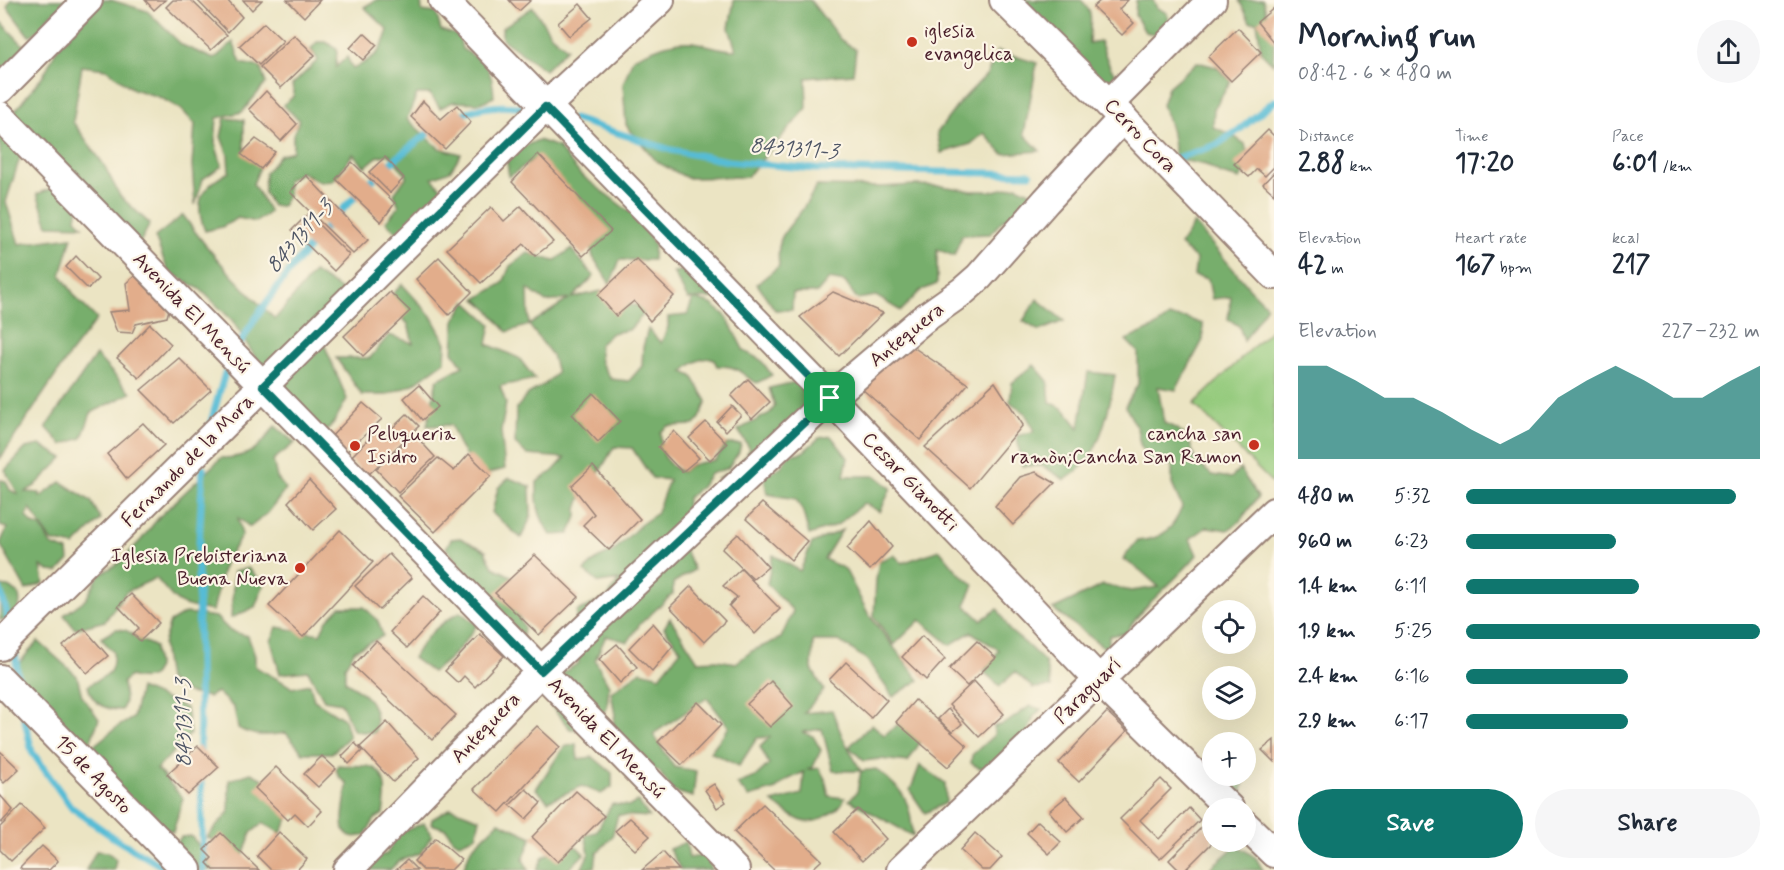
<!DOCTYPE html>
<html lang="en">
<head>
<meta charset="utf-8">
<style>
  :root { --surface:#fff; --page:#f6f6f7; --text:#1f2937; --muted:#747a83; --accent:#0f766e }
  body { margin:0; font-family:Mynerve,sans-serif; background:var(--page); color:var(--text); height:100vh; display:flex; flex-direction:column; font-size:22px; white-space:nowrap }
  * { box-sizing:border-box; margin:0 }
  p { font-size:20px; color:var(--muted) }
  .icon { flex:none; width:33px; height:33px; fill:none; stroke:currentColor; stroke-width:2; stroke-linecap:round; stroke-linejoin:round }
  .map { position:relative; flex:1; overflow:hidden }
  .panel { display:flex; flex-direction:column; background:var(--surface); width:510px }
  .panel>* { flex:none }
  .controls { position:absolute; left:1202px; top:600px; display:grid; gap:12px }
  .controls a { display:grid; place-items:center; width:54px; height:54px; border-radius:50%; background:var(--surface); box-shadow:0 6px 24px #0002; font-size:30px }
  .pin { position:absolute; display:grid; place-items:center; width:51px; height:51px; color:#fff; margin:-26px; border-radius:12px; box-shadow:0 3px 9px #0006 }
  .round { display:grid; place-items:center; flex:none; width:63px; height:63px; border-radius:32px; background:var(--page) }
  .head { display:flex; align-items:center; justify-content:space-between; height:102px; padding:0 24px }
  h1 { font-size:33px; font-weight:700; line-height:45px }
  .metrics { display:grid; grid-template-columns:repeat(3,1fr); gap:9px; height:102px; padding:6px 24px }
  .metrics div { display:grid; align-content:center }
  .metrics b { font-size:26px; font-weight:700 }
  .metrics small { font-size:16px; font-weight:400 }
  .metrics p { font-size:16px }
  .chart { height:168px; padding:12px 24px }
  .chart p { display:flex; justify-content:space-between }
  .chart svg { width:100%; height:108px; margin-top:6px; fill:var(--accent); opacity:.7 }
  .primary-button { display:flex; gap:12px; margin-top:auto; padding:12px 24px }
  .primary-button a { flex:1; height:69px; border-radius:36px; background:var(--accent); color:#fff; font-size:24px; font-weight:700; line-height:69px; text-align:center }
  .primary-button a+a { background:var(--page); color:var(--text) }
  ul { padding:0 24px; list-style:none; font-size:20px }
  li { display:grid; grid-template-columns:96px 72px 1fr; align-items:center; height:45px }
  li i { height:15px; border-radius:8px; background:var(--accent) }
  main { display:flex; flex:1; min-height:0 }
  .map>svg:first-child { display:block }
  .green { fill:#94ca7d; stroke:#6f7454; stroke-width:1.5 }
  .forest { fill:#77ae6c; stroke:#60664c; stroke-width:1.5; fill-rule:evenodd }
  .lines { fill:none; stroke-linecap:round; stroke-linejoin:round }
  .stream { stroke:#57bcd5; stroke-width:7 }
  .building { fill:#e2ad8b }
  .minor-casing { stroke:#9a8277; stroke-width:32 }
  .minor { stroke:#fff; stroke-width:28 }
  .route-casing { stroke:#fff; stroke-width:12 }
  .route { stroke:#0f766e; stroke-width:8 }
  .poi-dot { fill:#c8321e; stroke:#fcf5e5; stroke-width:2 }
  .labels { text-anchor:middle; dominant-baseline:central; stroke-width:4.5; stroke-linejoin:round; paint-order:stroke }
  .poi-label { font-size:20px; fill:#4a1f2b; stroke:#fcf5e5; text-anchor:start }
  .street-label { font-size:20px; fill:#4a1f2b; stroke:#fcf5e5 }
  .water-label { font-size:21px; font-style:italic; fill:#4f5666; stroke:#fcf5e5 }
</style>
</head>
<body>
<main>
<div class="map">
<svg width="1274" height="870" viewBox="0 0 1274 870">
  <rect width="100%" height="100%" fill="#fcf5e5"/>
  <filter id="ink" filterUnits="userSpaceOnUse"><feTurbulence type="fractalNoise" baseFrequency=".0167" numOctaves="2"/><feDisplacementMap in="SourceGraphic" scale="12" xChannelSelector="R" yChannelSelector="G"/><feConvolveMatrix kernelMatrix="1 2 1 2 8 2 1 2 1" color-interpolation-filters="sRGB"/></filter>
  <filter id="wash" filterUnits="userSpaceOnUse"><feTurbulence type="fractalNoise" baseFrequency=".008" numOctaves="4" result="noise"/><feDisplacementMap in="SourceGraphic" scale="24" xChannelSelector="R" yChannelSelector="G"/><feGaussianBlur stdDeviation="1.35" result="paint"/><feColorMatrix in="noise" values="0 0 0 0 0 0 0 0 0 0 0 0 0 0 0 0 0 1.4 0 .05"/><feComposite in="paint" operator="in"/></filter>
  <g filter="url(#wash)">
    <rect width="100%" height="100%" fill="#ebe4c3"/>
    <path class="green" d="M1274 327V485L1194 404Z"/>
    <g class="forest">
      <path d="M11 0H70C65 6 61 8 54 12 42 20 46 29 29 36L7 7Z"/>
      <path d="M102 0H111L147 11 182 45 214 59 233 42 241 63 260 67 266 83 242 112 217 118 215 143 222 166 203 179 195 205 192 165 195 124 181 109 159 97 133 89 106 69 82 66 73 122 104 165 120 196 150 224 139 244 23 148 6 202 19 244 72 237 61 275 77 299 97 319 70 354 0 459V124L22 142 15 111 44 74 57 49Z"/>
      <path d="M376 0H421L422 11 436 13 441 30 459 36 462 49C486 62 493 69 494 97L480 103 453 102 440 108 430 94H417L407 119 439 148 461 154 450 171 432 178 442 189 399 234 386 222 399 206 394 194 407 176 389 154 377 157 365 167 353 154 333 181 320 182 302 172 287 180 288 195 282 206H272L264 192 265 173 280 155 293 151V135L299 120 283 105 294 96 292 85 318 60 311 49 317 42H326L337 49 336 67 347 57 353 69C376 56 380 55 388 30L364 7Z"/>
      <path d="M734 0H810L840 39 856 50 853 74 806 78 807 108 747 177 687 178 657 162 626 125 623 84 633 58C654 49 674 38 698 43 712 46 720 50 736 50L729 28Z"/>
      <path d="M1017 0H1081C1096 13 1089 26 1089 43L1100 41 1110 67 1121 82 1108 93Z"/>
      <path d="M1136 0H1153L1157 8 1167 13 1169 29 1161 35 1145 32 1135 15Z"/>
      <path d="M1239 0H1263L1274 41 1273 64 1261 52 1257 22H1250Z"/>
      <path d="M533 7 551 35 567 48 545 70 502 39V28Z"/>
      <path d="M0 21 29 51 0 72Z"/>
      <path d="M998 51 1037 63 1024 134 1040 151 1003 154 984 133 971 144 941 153 937 133 960 102 987 74Z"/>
      <path d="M1197 62 1216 67 1231 81 1214 109 1213 127 1230 134 1245 144 1249 162 1240 179 1221 174 1206 165 1174 159C1175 139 1171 123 1162 105L1168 87Z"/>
      <path d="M225 118 244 120V148L260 158V167L253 184 270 212 256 222 238 218 222 227 205 231C193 201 201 187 229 172L228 155 221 137Z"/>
      <path d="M538 140 558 147 580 174 636 217 654 244 653 260H620L610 284 593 257 586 229 535 158 509 177 506 155Z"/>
      <path d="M914 185 942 186 972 191H993L1017 186 1034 194 1024 212 1003 220 990 234 962 235 954 256 937 249V284L920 291 901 311 876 296 857 299 845 282 829 279 817 293H793L792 310H775L757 284 779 266C776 238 783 234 799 214 806 205 811 195 817 186L882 187Z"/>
      <path d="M59 186 79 201 76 219 83 226 48 225 37 194Z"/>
      <path d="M183 215C210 254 241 287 275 319L314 272 351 296 267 368 255 357 232 320 200 289 168 271 155 237Z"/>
      <path d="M1194 223 1250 289 1267 306 1244 341 1239 326 1228 319 1231 297 1212 299 1208 279 1194 276 1196 259 1180 245Z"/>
      <path d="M571 249 594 276 572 298 601 291 616 301 635 306 646 290 647 309 642 316 629 330 612 333 599 345 601 363 611 379 629 381 642 366 643 347 648 329 661 343 668 327V317L687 315 693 299H688L673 272 703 268 720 297 694 299 711 304 726 316 744 351 761 360 772 375 757 383C738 374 743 366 717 366L713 358C701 357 691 363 683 372L692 376 707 401 700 418 694 425 668 426 661 432C660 450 664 465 682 472 690 462 704 463 715 460L727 444H741L739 452 728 468 710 474 701 487 687 498 686 552 694 570 673 583V594L640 624 628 642 606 636 595 660 609 686 607 707 593 729H570L550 705 557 676 579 663 573 641 577 611 608 597 619 580 599 583 584 571 597 559 614 551 640 525 656 514 669 480 652 478 632 448 614 447 596 478 583 491 577 509V517L569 534 551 535C538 517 536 504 537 482L553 471 565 458 528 455 515 444 516 409 528 394 544 385 557 373 552 355 529 325 507 332 487 308 476 299 503 283 510 266 528 253 554 261ZM528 289 546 302 569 299 529 325Z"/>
      <path d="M402 284 431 316 446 343 445 361 412 385 386 395H362L336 358H370L389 335 413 343 408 324 386 301Z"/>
      <path d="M1037 299 1064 321 1039 331 1023 321Z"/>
      <path d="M466 301 491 324 487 344 519 358 535 379 500 386 506 403 501 431 505 469 480 476 460 447 451 425 427 426 437 380 463 366 453 352 455 320Z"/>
      <path d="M1169 317 1186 318 1203 324V340L1176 390 1158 387 1164 423C1187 432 1190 438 1195 461L1212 475 1231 478 1240 469 1258 497 1240 521 1228 530 1207 527 1190 539 1197 555C1175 582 1143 604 1126 633L1109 636V651L1053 609 1103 585 1131 591 1159 587 1141 571 1123 559 1137 541C1162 539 1173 530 1182 507L1172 484V465L1148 458 1140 444 1137 428 1125 406 1138 384V352L1126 340 1155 327Z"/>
      <path d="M324 344 347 399 334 422 308 451 279 417 288 375Z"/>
      <path d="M96 355 131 393 91 413 82 438 62 445 46 427Z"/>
      <path d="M1034 365 1048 381 1050 402 1064 409 1079 428 1088 372 1115 375C1111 401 1104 434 1090 457 1085 466 1073 474 1065 480L1043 466H1022L1017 436 1035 431 1025 413 1010 402 1012 383Z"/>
      <path d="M800 381 808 390 809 410 736 476 717 479 737 467 750 449 738 430 770 413 775 406 769 388Z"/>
      <path d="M275 426 295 443 273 460 277 478 286 489 268 513 250 527 238 518 242 535 224 564 213 611C176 605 180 606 156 578L126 592 105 621 75 629 64 615 86 599 99 575 119 563 141 540 159 517 221 458C249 458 259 449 275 426Z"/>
      <path d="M831 436 848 458 844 476H876L891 488 880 512 864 503 837 525 809 535 803 512 796 499 767 494 764 475 781 467 789 455 803 452 819 438Z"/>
      <path d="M40 445 63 458 35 486 25 492 40 493V497L61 482 91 501 101 519 74 546 51 541 30 508 26 517 33 524 41 527 51 545 68 551 69 560 58 572 49 571 41 566 44 583 26 590 0 544 7 528 0 526V480L6 481 10 490 18 494 5 470 26 448Z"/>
      <path d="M509 478 530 486 531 517 521 538 492 513 498 488Z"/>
      <path d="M842 530 824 559 845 569 869 615 919 680 893 697 867 660 839 641H813L812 669 824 690 804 713 832 710 842 736 861 771 876 769C906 794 909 797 913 836L849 800 857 792 861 771H833L822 729 802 732 813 736 821 750 813 767 807 770 819 768 825 779 829 796 845 798C841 807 836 810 828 815 804 831 793 816 772 802L802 794 804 772 787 780 776 789 749 797 737 784 755 777 769 764 760 747 770 737 757 738 739 766 710 752 729 727 707 698 653 734 674 767 696 771 693 797 673 791 659 771 625 757 609 741 615 715 611 692 641 671 660 676 681 650 664 628 670 618 698 661 717 660 736 663 752 651 781 638 793 611 767 584 773 555 800 571 812 543Z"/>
      <path d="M460 538 487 551H485L493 567 519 580 520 606 518 615 524 627 523 636 479 590 478 581 470 577 446 548 451 539Z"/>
      <path d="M940 550 958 572 974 585 965 605 981 620 998 609 1010 631 1025 643 1045 662 1051 687 1033 688 1015 672 1000 686 984 672 999 650 971 632 950 645 920 620 894 645 874 617 876 580 879 561 894 555 902 563Z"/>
      <path d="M248 568 264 584 255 607 231 618 234 571Z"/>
      <path d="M0 586 8 587 18 593C22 604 19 609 13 618L0 620Z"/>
      <path d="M340 607H364L378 621 383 636 355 650 345 666V681C367 695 380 704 375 733L354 731 341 703 324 700 308 671 280 674 271 641 277 627 320 634 327 620Z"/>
      <path d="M460 612 477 625C464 644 451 660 432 672L413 658C425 636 439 624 460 612Z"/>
      <path d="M185 613 216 617 230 631 248 636 255 656V666C267 675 281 679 292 688L310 684 314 700 344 719 349 737 332 753H303L286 733C269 735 253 738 238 728L234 708 217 692 209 697 188 693 168 680 163 644 170 622Z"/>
      <path d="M116 629 125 630 133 634V636C140 641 147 642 155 647 154 655 157 660 157 666 156 681 140 680 130 676L123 682 125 701 122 710C105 710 92 704 88 686 104 674 115 678 113 652L101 638Z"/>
      <path d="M38 641 77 676 82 696 99 719 87 751 117 727 133 718 140 688 186 708 190 734 157 769 183 798 173 832 150 823 41 702 35 686 18 680 14 669Z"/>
      <path d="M1031 706 1041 709 1034 716 1027 734 988 768H979L971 763 972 755 994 735V726C1010 725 1018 712 1031 706Z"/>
      <path d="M903 721 922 739 908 762 880 759 864 761 849 747 872 724 884 735Z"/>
      <path d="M576 744 578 759 593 757 612 773V787L601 794 582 786 548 801 536 789 564 747Z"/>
      <path d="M338 765C348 766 358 765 367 766 390 770 386 797 383 814L375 819 365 835C329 846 348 800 347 783L340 778 336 769Z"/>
      <path d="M920 765 945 783 946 803 925 813 910 791Z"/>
      <path d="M251 773 265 780 290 815 281 833 263 823 251 833 242 859 207 837 229 812V780Z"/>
      <path d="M1219 776H1245L1242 791 1234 797 1216 781Z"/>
      <path d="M638 801 649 817 618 815 612 837 597 853 595 867 581 870 589 853 585 835 596 832 612 804 630 806Z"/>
      <path d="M451 808 480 819 476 836 459 843 453 839 446 829 431 824 432 819Z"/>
      <path d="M499 822 532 837 523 860 529 870H463L471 849Z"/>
      <path d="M424 823 432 835 421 853 399 861 390 870H370V858L387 854 397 834Z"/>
      <path d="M191 836 197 843 215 870H197L176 844 181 837Z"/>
      <path d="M686 842 689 858 706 855 712 870H681L669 849Z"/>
      <path d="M1237 845 1256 858 1263 870H1208Z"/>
      <path d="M561 846 577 847 584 854 568 870H537L543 857Z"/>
      <path d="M96 851 107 852 116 859 114 870H86Z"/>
    </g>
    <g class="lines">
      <g class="stream">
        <path d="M456 117C481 104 507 105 533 109"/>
        <path d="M574 119 671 150 728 161 815 169 1030 174"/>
        <path d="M1174 159 1216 145 1239 130 1274 101"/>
        <path d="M236 350C282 271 361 179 436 128"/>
        <path d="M210 425 225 373"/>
        <path d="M0 590 10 625"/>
        <path d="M14 645 18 677"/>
        <path d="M24 717 32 752 71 807 114 838 168 870"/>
        <path d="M200 757 198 563 203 468"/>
        <path d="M201 777 203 870"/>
      </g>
    </g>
    <g id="blocks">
      <g class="building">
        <path d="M145 0H165L154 10Z"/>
        <path d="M173 0H191L227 35 211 50 166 7Z"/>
        <path d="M197 0H227L242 17 228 32Z"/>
        <path d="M243 0H262L252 10Z"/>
        <path d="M287 0H320L304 17Z"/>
        <path d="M509 0H531L519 11Z"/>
        <path d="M1101 0H1128L1119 9 1134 23 1122 35 1093 7Z"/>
        <path d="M580 4 592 18 569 36 558 23Z"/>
        <path d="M1274 8V43L1257 22Z"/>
        <path d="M264 23 283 41 259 65 239 46Z"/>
        <path d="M1238 28 1261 52 1231 81 1208 57Z"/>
        <path d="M364 33 377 45 363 60 350 48Z"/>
        <path d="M294 35 315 55 281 88 260 67Z"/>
        <path d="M266 91 297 124 281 141 249 109Z"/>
        <path d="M423 101 441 119 457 105 471 122 445 149 411 117Z"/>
        <path d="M1268 130 1274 136V167L1265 176 1257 169 1249 177 1234 164Z"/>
        <path d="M256 139 275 152 261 169 241 154Z"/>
        <path d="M538 154 611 231 583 256 512 182Z"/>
        <path d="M385 157 404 178 390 193 369 172Z"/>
        <path d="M352 162 395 203 381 222 336 179Z"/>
        <path d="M1274 172V194L1263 184Z"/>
        <path d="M306 175 368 240 353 254 290 192Z"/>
        <path d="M521 206 553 242 535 256 524 244 481 283 447 249 491 207 504 221Z"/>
        <path d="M308 214 349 255 334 271 292 230Z"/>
        <path d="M76 256 98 279 88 289 66 267Z"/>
        <path d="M439 257 472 292 449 315 416 279Z"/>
        <path d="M636 259 674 296 650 321 634 301 616 316 598 295Z"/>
        <path d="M142 270 172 298 167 317 136 324 132 333 117 332 109 312 130 310 126 283Z"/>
        <path d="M390 292 410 311 363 356 344 336Z"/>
        <path d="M833 292 883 313 839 356 800 317Z"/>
        <path d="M150 324 171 344 139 378 117 358Z"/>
        <path d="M904 341 968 384 920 440 861 388Z"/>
        <path d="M179 358 211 390 174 423 141 390Z"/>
        <path d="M748 379 770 402 752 419 731 396Z"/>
        <path d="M995 382 1023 425 970 488 925 447Z"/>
        <path d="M419 385 438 407 422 420 404 398Z"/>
        <path d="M593 393 620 421 598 442 572 414Z"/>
        <path d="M363 403 382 419 342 456 328 440Z"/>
        <path d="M732 406 741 415 726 431 717 422Z"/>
        <path d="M407 414 419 426 367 476 349 459 377 430 383 437Z"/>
        <path d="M706 422 727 444 710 460 689 438Z"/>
        <path d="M143 423 164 445 127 479 107 454Z"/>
        <path d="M674 431 699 458 682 472 658 447Z"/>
        <path d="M414 434 435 457 398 492 376 469Z"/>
        <path d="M469 454 491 476 435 532 398 496 438 458 454 471Z"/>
        <path d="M593 466 640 519 609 550 583 525 594 514 572 486Z"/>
        <path d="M1036 472 1055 483 1013 525 995 506 1020 477Z"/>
        <path d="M309 480 336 509 313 530 288 502Z"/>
        <path d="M762 503 807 541 791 560 746 519Z"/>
        <path d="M871 521 892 547 870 570 847 548Z"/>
        <path d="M340 530 373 562 303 637 269 606Z"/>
        <path d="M738 534 768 567 753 579 722 549Z"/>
        <path d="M389 554 412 578 379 610 355 586Z"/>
        <path d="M535 555 579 597 539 635 495 593Z"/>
        <path d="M741 569 780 609 755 634 729 606 737 597 723 586Z"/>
        <path d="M691 586 725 621 704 642 670 607Z"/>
        <path d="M131 594 159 623 140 641 133 634 139 628 118 606Z"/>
        <path d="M423 596 440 612 407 648 390 632Z"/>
        <path d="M653 623 673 646 652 671 629 648Z"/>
        <path d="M84 628 108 656 87 673 63 646Z"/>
        <path d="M480 634 504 656 475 687 464 676 458 683 445 671Z"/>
        <path d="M922 636 945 659 926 680 902 657Z"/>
        <path d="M376 641 456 715 432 740 353 666Z"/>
        <path d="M977 641 996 658 967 686 949 669Z"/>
        <path d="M617 644 637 667 620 683 599 659Z"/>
        <path d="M846 662 887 700 871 718 829 680Z"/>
        <path d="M771 681 793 706 770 727 747 704Z"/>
        <path d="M974 681 1004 714 979 737 949 705Z"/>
        <path d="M915 700 967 746 948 767 896 722Z"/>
        <path d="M698 702 721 725 682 765 658 742Z"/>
        <path d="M948 709 962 724 952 732 938 719Z"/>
        <path d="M1107 712 1127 731 1079 782 1059 763Z"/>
        <path d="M387 722 419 758 393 782 360 747Z"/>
        <path d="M537 726 560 747 500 812 474 789Z"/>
        <path d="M1274 740V762L1262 750Z"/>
        <path d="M355 743 362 751 349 764 342 756Z"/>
        <path d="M198 746 219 767 188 795 167 774Z"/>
        <path d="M0 751 19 769 4 783 0 779Z"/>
        <path d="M322 756 336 769 318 787 304 774Z"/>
        <path d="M276 767 322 811 308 826 295 813 288 820 255 788Z"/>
        <path d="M1161 779 1171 789 1140 820 1159 839 1189 808 1200 820 1160 859 1120 819Z"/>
        <path d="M714 784 726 802 717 808 705 790Z"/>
        <path d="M526 789 541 803 526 819 510 805Z"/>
        <path d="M576 791 604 816 558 862 532 837Z"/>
        <path d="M0 795 13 810 1 823 0 822Z"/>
        <path d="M1066 797 1084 817 1067 832 1049 811Z"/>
        <path d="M763 804 822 860 811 870H774L734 832Z"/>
        <path d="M22 805 45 828 11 861 0 850V827Z"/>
        <path d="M858 809 886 839 862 861 834 832Z"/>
        <path d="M630 818 650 836 635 850 615 831Z"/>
        <path d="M1038 821 1061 842 1049 854 1027 833Z"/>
        <path d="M1203 826 1212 835V843L1185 870H1179L1169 860Z"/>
        <path d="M279 832 307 859 297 870H271L257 856Z"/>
        <path d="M221 833 259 870H214L207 863 212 858 204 850Z"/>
        <path d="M975 833 1002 857 990 870H982L960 850Z"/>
        <path d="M436 838 461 860 451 870H423L414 861Z"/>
        <path d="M42 846 58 861 49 870H22L20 868Z"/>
        <path d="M663 852 679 870H642Z"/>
        <path d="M407 860 417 870H396Z"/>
      </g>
    </g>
  </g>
  <g filter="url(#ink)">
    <use href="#blocks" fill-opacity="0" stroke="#9a8277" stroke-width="1.5"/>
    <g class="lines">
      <defs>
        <g id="minor">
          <path d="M443 0 830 398 1099 680 1229 808"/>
          <path d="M1004 0 1109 104 1274 275"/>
          <path d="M0 89 88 0"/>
          <path d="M1109 104 1212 0"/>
          <path d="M0 116 735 870"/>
          <path d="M0 646 545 107 660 0"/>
          <path d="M0 679 187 870"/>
          <path d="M1245 825 1274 853"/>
          <path d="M348 870 541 671 830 398 922 320 963 291 979 277 1046 201 1123 118"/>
          <path d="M901 870 1274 512"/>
        </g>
      </defs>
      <use href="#minor" class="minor-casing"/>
      <use href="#minor" class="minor"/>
    </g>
  </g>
  <g class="lines" filter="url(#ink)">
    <defs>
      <path id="route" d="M545 107 830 398 541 671 263 386Z"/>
    </defs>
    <use href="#route" class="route-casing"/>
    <use href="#route" class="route"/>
  </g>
  <g class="poi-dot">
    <circle cx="912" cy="42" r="6"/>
    <circle cx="1254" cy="445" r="6"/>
    <circle cx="355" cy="446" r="6"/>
    <circle cx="300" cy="568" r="6"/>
  </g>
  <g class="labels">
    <g class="poi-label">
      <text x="924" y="31">iglesia<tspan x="924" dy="23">evangelica</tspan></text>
      <text x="367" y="434">Peluqueria<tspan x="367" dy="23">Isidro</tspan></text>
      <text x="1242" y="434" text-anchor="end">cancha san<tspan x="1242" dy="23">ramòn;Cancha San Ramon</tspan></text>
      <text x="288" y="556" text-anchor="end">Iglesia Prebisteriana<tspan x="288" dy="23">Buena Nueva</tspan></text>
    </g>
    <g class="street-label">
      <text transform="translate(1140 136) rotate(46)">Cerro Cora</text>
      <text transform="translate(191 313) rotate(46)">Avenida El Mensú</text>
      <text transform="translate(907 335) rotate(-39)">Antequera</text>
      <text transform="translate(188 461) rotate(-45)">Fernando de la Mora</text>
      <text transform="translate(910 482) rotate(46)">Cesar Gianotti</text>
      <text transform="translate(1088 691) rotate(-44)">Paraguarí</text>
      <text transform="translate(486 728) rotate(-46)">Antequera</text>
      <text transform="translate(606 738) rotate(46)">Avenida El Mensú</text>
      <text transform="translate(93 775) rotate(46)">15 de Agosto</text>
    </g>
    <g class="water-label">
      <text transform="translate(794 149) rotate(4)">8431311-3</text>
      <text transform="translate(300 237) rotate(-49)">8431311-3</text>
      <text transform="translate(184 723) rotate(-91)">8431311-3</text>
    </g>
  </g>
</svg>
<div class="controls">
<a><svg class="icon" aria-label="locate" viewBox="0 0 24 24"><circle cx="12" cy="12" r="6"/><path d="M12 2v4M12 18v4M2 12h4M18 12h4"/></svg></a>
<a><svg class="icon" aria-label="layers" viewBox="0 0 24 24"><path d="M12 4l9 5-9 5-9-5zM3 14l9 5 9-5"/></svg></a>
<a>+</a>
<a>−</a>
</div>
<div class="pin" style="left:830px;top:398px;background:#1e9e55"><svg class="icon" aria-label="arrive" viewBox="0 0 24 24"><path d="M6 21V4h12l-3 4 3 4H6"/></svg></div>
</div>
<section class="panel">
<div class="head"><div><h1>Morning run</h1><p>08:42 · 6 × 480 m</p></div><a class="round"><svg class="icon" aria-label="share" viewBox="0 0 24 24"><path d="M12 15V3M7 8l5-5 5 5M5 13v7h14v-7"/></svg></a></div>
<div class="metrics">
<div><p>Distance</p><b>2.88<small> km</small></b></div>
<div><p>Time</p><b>17:20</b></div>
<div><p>Pace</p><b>6:01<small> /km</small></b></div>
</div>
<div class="metrics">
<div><p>Elevation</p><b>42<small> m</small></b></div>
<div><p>Heart rate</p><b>167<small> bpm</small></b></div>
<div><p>kcal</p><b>217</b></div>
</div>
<div class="chart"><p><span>Elevation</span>227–232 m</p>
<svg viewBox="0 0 160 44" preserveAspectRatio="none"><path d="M0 44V6L10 6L20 12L30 19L40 19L50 25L60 32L70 38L80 32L90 19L100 12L110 6L120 12L130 19L140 19L150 12L160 6V44z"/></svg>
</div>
<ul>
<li><b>480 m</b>5:32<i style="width:92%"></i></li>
<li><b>960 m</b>6:23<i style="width:51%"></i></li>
<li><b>1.4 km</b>6:11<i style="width:59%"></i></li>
<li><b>1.9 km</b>5:25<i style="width:100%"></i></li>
<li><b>2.4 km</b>6:16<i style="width:55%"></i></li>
<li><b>2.9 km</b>6:17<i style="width:55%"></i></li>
</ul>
<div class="primary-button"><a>Save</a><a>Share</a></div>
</section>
</main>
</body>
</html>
